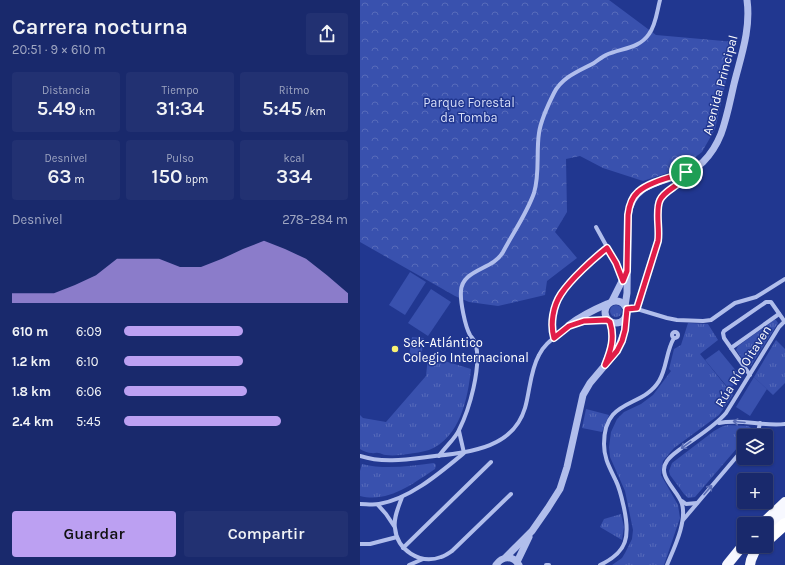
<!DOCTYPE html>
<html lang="es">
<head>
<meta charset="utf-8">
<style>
  :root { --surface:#19296c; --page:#223172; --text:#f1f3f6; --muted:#9fa6c2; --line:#37457f; --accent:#bca0f2 }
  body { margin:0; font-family:Karla,sans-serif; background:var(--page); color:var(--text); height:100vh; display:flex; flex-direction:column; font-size:15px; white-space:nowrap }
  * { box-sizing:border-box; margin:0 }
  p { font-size:13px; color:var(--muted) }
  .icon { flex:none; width:22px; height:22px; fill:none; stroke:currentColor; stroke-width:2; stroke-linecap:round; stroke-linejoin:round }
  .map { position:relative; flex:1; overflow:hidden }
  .drawer { display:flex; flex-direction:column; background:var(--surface); width:360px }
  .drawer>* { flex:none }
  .tools { position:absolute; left:377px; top:429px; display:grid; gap:8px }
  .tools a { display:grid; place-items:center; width:36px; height:36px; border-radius:4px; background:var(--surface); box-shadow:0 1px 3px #0004,0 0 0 1px var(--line); font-size:20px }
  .pin { position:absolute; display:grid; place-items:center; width:34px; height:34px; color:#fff; margin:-17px; border:2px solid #fff; border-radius:50%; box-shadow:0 1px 4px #0007 }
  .round { display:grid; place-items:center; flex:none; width:42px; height:42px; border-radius:4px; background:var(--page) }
  .summary { display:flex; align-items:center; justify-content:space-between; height:68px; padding:0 12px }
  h1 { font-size:22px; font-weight:600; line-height:30px }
  .figures { display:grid; grid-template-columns:repeat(3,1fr); gap:6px; height:68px; padding:4px 12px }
  .figures div { display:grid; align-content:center; border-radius:4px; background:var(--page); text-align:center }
  .figures b { font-size:20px; font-weight:600 }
  .figures small { font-size:11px; font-weight:400 }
  .figures p { font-size:11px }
  .chart { height:112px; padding:8px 12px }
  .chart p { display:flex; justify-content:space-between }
  .chart svg { width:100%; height:72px; margin-top:4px; fill:var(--accent); opacity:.7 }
  .action { display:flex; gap:8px; margin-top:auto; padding:8px 12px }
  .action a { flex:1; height:46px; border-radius:4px; background:var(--accent); color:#111; font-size:16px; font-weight:600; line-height:46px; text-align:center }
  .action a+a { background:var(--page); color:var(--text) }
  ul { padding:0 12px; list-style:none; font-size:13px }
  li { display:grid; grid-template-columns:64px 48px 1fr; align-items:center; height:30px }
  li i { height:10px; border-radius:5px; background:var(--accent) }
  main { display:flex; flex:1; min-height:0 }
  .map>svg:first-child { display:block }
  .grass { fill:url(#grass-tufts) }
  .forest { fill:url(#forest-crowns) }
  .garden { fill:#3951ae }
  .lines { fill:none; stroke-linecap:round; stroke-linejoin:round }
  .minor { stroke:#b1beec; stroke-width:4 }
  .tertiary { stroke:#b1beec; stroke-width:7 }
  .primary { stroke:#f7f8ff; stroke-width:10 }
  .motorway { stroke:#fff; stroke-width:12 }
  .oneway { stroke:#5b6db5 }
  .route-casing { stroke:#fff; stroke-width:8 }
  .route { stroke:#e11d48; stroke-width:5 }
  .poi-dot { fill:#f9f273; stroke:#213790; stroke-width:1.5 }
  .labels { text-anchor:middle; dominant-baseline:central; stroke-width:3; stroke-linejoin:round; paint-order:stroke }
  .street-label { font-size:13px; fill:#fff; stroke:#213790 }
  .park-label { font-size:13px; fill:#d7def9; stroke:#213790 }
  .poi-label { font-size:13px; fill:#fff; stroke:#213790; text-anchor:start }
</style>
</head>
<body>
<main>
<section class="drawer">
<div class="summary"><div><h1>Carrera nocturna</h1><p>20:51 · 9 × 610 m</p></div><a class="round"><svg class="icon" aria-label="share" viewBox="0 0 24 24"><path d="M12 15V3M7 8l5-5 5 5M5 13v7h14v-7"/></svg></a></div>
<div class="figures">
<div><p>Distancia</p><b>5.49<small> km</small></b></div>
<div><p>Tiempo</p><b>31:34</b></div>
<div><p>Ritmo</p><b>5:45<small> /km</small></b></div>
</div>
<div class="figures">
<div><p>Desnivel</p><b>63<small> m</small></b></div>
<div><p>Pulso</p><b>150<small> bpm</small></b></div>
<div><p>kcal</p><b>334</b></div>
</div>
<div class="chart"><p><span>Desnivel</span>278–284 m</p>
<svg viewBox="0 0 160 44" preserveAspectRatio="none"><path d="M0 44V38L10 38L20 38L30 33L40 27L50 17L60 17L70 17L80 22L90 22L100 17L110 11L120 6L130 11L140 17L150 27L160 38V44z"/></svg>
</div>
<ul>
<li><b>610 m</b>6:09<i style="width:53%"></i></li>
<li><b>1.2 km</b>6:10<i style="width:53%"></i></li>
<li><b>1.8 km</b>6:06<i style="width:55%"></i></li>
<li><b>2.4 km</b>5:45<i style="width:70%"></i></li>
</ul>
<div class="action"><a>Guardar</a><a>Compartir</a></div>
</section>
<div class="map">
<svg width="425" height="565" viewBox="0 0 425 565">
  <defs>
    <pattern id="grass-tufts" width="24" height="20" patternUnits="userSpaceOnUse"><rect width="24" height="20" fill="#3951ae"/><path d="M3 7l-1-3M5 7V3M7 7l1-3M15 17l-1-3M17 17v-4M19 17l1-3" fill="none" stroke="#576bba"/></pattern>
    <pattern id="forest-crowns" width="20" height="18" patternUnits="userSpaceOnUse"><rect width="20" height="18" fill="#3951ae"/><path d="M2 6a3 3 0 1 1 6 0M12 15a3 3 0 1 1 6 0" fill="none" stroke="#576bba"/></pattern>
  </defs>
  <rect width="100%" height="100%" fill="#213790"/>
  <g class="grass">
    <circle cx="256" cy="311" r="6"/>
    <path d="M414 320H416L418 323 391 366 388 367 376 350 378 346Z"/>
    <path d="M328 323 348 324 358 340 340 354 373 395 359 415 314 448 303 461 301 475 318 505 320 518 304 565H252L262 558 265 553 272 539 273 530 265 491 250 457 249 447 251 432 257 419 264 412 281 404 293 395 311 371 309 369 314 349 321 345Z"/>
    <path d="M416 340 425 349V383L413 395 394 377Z"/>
    <path d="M68 356 111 369C108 398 100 438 69 450 63 452 54 453 48 454 41 455 33 456 26 455 23 455 21 453 18 453 16 452 14 454 12 453 8 453 3 451 0 449V415L3 418 26 422 66 376Z"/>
    <path d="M226 409 249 415 242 432 222 428Z"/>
    <path d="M367 425 388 426 391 428 392 431 388 436H384V440L335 497 328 498 324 494 310 475 309 471 312 463 354 431 361 427Z"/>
    <path d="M74 463 76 465 75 469C52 484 29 503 0 496V471L2 464C26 470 49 466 74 463Z"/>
    <path d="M261 514 264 527 262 540 240 527 244 519Z"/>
  </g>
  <path class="forest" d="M0 0H249L296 35 375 42 355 129 342 152 320 169 283 181 243 168 220 156 206 159 207 212 195 232 217 258 187 281 185 295 138 306 109 302 95 296 0 242Z"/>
  <g class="garden">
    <path d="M50 272 66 282 45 315 29 305Z"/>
    <path d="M71 289 91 302 68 336 48 323Z"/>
    <path d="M52 337 64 338 61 358 49 356Z"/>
    <path d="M359 350 382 378 369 389 345 360Z"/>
    <path d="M394 377 407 389 390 416 376 407Z"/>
  </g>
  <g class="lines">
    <g class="minor">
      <path d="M236 227 247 247"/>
      <path d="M267 309H277L307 318 317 320 343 321 351 320 375 303 396 297 425 279"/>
      <path d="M277 309 298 241C300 229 295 211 300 200 305 189 321 186 325 174"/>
      <circle cx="315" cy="335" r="3"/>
      <path d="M194 338 191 328 194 312 201 294 218 276 247 247 256 263 263 280"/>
      <path d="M371 348 419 314"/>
      <path d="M390 375 364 338 363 333 364 331 406 302H411L425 322"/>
      <path d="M359 423C381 418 403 427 425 424"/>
      <path d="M395 436 398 432 400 423"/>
      <path d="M0 456C24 464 50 459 75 456 111 452 153 448 165 408 170 391 170 371 179 355 185 342 199 335 209 325"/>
      <path d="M79 456C85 447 95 439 99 430 110 408 121 368 116 345 115 340 112 338 110 335 105 326 100 301 101 291 102 269 133 270 143 252 153 233 167 213 174 193 180 174 176 152 179 133 181 119 188 105 194 93 202 77 219 71 234 63 238 60 242 57 246 55 261 48 279 49 289 34 296 25 297 11 300 0"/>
      <path d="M42 497C39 506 33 518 35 528 37 550 60 565 81 557 85 556 89 553 92 551L151 494"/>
      <path d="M322 501 326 504 337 503"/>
      <path d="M0 504C6 504 13 505 19 504 50 499 81 472 104 453L99 431"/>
      <path d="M18 505 26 514 34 526"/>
      <path d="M323 520 384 448"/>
      <path d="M0 544H10L37 537"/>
      <path d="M43 548 131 462"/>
      <path d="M49 565 63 559"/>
      <path d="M186 565H189"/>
      <path d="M240 565C268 552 270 536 264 508 262 499 260 489 256 481 250 468 244 459 244 444 244 397 282 409 299 381 307 368 306 351 314 338"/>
      <path d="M307 565C314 548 327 522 322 504 318 490 296 476 307 461 311 455 318 451 323 447 338 436 354 427 366 413L419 327 425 321"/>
    </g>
    <g class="tertiary">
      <circle cx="256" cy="312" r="11"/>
      <path d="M252 301 265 275"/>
      <path d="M265 306 267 293 268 215C274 174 319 185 343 162 351 154 357 144 361 134 367 118 370 101 374 84 381 56 391 29 387 0"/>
      <path d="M213 324 224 321 247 320"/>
      <path d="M209 325C221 316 233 310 247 304"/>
      <path d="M247 360C252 347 254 336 250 322"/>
      <path d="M146 557 172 531 188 508 200 489 207 467 223 395 230 383 257 351 265 330V318"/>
      <path d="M157 562 169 537"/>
      <path d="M136 565C142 556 153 555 159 565"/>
    </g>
    <g class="primary">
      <path d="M402 524 425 502"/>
      <path d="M406 532 425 513"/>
      <path d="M367 565 384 544"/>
      <path d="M390 565 391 560 397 546"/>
    </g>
    <g class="motorway">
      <path d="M406 541 425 524"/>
      <path d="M396 548 399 546"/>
    </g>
  </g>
  <defs><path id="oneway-shaft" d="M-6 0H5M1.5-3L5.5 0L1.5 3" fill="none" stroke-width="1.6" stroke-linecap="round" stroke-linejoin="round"/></defs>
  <g class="oneway">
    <use href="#oneway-shaft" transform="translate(379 422) rotate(-175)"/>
    <use href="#oneway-shaft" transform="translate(326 445) rotate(144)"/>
    <use href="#oneway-shaft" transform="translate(348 490) rotate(-49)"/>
  </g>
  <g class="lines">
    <defs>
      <path id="route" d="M326 172C323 186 306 188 300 200 295 210 300 229 298 241L277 308 267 309 265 330 262 341 257 351 245 365C251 350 255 338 250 322L247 320 224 321 209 326 194 338C190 324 193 306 201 294 211 279 233 259 247 248L256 263 263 281 267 271 268 215C269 206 271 198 278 192 289 182 312 177 326 172Z"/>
    </defs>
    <use href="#route" class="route-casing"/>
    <use href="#route" class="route"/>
  </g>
  <circle class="poi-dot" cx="35" cy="349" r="4"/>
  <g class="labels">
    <g class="street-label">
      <text transform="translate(360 85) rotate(-75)">Avenida Principal</text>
      <text transform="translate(383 366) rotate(-58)">Rúa Río Oitaven</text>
    </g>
    <g class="park-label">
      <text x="109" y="102">Parque Forestal<tspan x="109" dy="15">da Tomba</tspan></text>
    </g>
    <g class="poi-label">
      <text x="43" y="342">Sek-Atlántico<tspan x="43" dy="15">Colegio Internacional</tspan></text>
    </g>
  </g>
</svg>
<div class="tools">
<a><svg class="icon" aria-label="layers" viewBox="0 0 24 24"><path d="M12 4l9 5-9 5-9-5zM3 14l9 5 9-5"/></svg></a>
<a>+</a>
<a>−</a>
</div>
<div class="pin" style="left:326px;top:172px;background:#1e9e55"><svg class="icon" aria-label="arrive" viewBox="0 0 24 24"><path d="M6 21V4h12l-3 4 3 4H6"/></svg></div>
</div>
</main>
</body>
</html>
